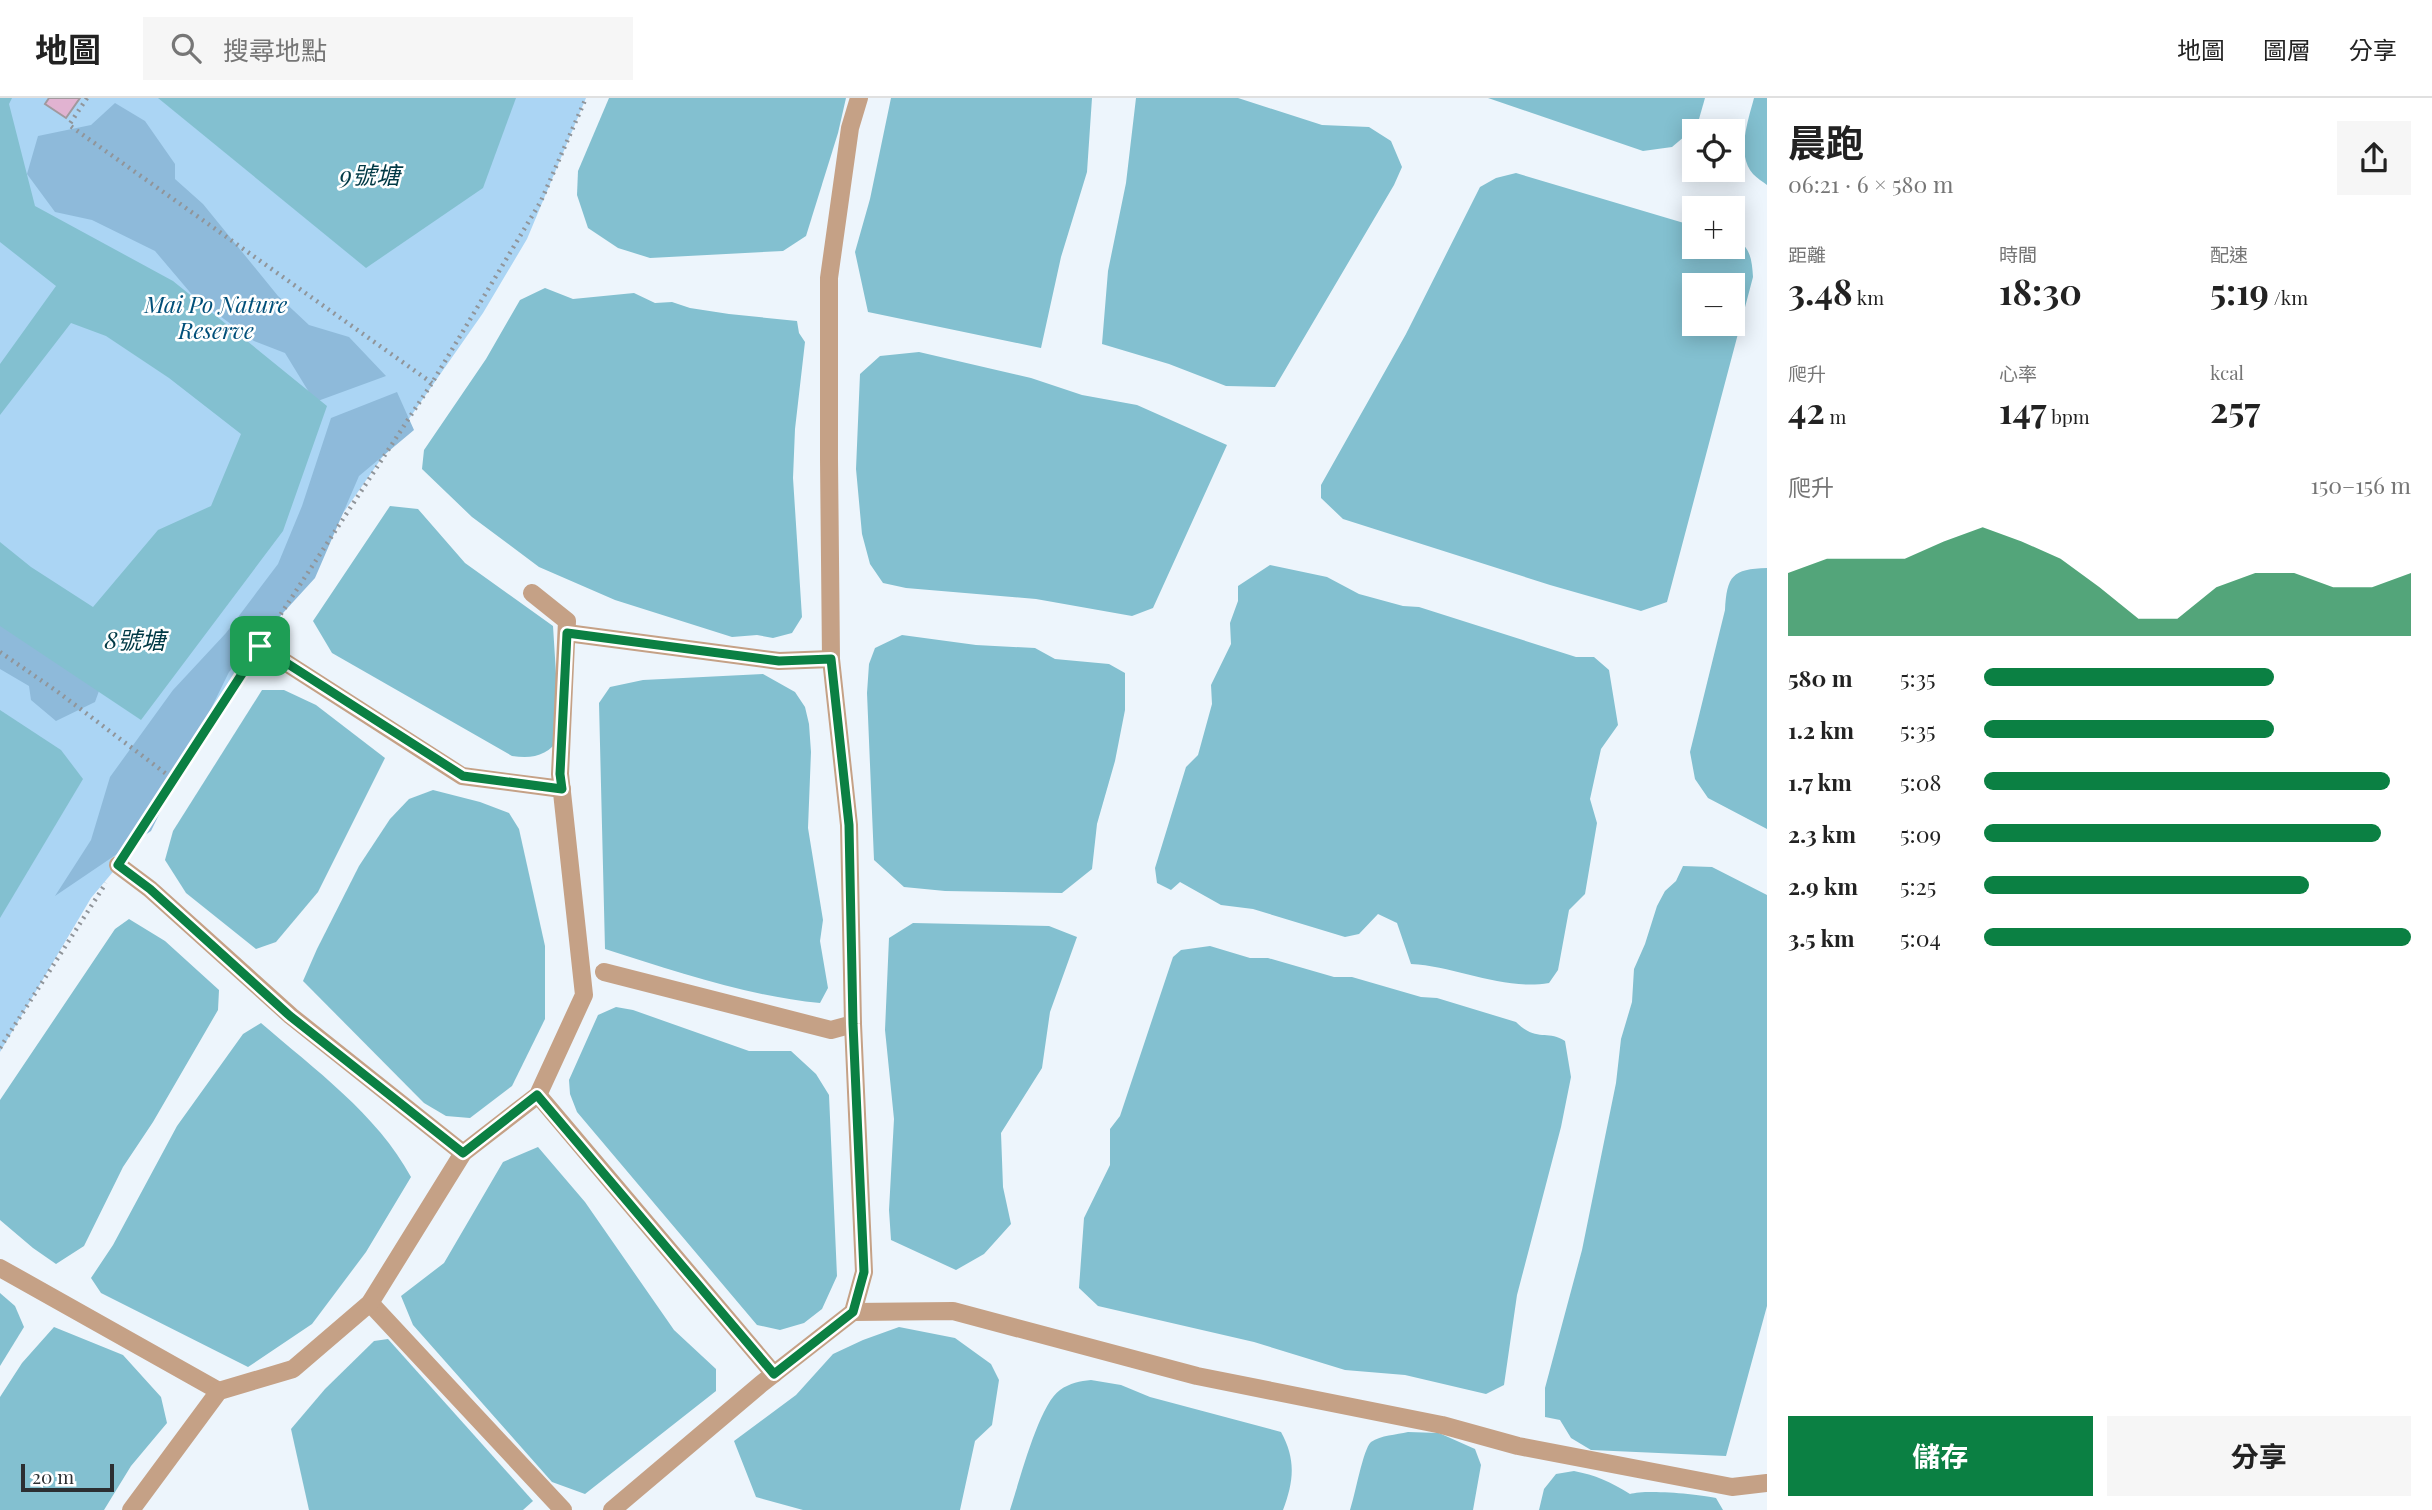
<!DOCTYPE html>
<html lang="zh-TW">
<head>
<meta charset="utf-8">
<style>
  :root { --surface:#fff; --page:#f6f6f6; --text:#222; --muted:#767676; --line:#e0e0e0; --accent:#0b8043 }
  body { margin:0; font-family:"Playfair Display","Noto Sans TC",serif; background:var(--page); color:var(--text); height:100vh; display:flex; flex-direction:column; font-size:26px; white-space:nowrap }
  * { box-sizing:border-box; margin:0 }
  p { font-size:23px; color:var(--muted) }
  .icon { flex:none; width:38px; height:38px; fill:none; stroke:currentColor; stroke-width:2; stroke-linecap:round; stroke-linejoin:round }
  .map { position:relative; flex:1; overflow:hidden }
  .side { display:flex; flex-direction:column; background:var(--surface); width:665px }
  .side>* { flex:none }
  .buttons { position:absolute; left:1682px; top:21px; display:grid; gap:14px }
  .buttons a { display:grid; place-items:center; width:63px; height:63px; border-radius:0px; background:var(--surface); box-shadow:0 4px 18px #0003; font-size:35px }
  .scale { position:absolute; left:21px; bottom:18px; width:93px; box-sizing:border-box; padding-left:7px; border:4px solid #2c2f32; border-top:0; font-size:19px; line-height:24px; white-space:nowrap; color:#2c2f32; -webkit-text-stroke:5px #fff; paint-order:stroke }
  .pin { position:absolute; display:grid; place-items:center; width:60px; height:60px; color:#fff; margin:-30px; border-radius:14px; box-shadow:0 4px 10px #0006 }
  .round { display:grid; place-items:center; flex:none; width:74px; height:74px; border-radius:0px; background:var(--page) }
  .summary { display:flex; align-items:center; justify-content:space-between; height:119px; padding:0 21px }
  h1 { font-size:38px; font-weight:700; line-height:52px }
  .stats { display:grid; grid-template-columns:repeat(3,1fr); gap:10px; height:119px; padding:7px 21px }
  .stats div { display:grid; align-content:center }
  .stats b { font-size:35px; font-weight:700 }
  .stats small { font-size:19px; font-weight:400 }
  .stats p { font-size:19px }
  .chart { height:196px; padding:14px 21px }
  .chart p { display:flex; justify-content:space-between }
  .chart svg { width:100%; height:126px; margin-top:7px; fill:var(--accent); opacity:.7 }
  .primary-button { display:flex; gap:14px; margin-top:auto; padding:14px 21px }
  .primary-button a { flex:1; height:80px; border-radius:0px; background:var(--accent); color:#fff; font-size:28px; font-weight:700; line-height:80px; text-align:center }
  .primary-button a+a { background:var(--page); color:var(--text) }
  ul { padding:0 21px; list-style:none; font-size:23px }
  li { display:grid; grid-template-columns:112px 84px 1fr; align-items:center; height:52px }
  li i { height:18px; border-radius:9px; background:var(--accent) }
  header { display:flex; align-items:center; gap:42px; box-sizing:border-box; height:98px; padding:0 35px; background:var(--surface); border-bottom:2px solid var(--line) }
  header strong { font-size:33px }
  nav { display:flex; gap:38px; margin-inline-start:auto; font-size:24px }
  .search { width:490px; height:63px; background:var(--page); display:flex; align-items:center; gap:18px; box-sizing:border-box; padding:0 24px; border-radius:0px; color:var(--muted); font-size:26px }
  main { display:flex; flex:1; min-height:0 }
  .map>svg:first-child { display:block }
  .green { fill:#abd5f4 }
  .forest { fill:#8ebada }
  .water { fill:#83c0d0; fill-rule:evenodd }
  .building { fill:#e1b3d1; stroke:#a1999e; stroke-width:2 }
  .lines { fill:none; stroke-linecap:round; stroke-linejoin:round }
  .path { stroke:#90959a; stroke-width:4.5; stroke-dasharray:2 5; stroke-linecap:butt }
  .minor { stroke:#c5a186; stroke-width:18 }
  .route-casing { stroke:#fff; stroke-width:14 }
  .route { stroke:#0b8043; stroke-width:9 }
  .labels { text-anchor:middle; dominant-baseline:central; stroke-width:5; stroke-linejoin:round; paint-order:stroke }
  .park-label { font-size:23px; font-style:italic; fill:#004f79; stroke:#fff }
  .water-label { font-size:24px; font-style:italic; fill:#003945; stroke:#fff }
</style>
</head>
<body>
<header>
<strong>地圖</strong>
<div class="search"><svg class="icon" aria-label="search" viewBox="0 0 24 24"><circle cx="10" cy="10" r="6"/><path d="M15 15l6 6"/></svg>搜尋地點</div>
<nav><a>地圖</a><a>圖層</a><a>分享</a></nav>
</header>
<main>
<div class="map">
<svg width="1767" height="1412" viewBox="0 0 1767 1412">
  <rect width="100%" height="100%" fill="#edf5fc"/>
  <path class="green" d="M0 0H586L527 141 483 215 332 431 183 661 138 744 91 800 0 954Z"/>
  <g class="forest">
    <path d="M115 5 145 23 175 66V81L203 106 278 198 309 227 349 239 386 278 315 304 285 255 254 243 194 199 155 153 92 122 55 114 27 76 38 38 91 27Z"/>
    <path d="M397 294 414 332 359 378 315 480 229 574 151 733 55 798 91 742 110 679 173 592 226 535 278 466 302 408 331 320Z"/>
    <path d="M0 503 104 579 95 604 56 623 31 602 29 588 0 571Z"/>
  </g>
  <g class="water">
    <path d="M0 0H12L9 6 35 108 173 183 327 308 283 433 141 622 0 528V444L31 469 93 509 158 432 211 408 241 336 169 280 106 238 71 225 0 317V266L56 188 0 144Z"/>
    <path d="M158 0H516L483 90 366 170Z"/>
    <path d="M609 0H846L838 35 806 138 783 153 650 160 618 150 588 130 577 97 578 73Z"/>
    <path d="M891 0H1092L1087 74 1061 159 1041 250 868 214 855 154 870 101Z"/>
    <path d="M1136 0H1238L1322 27 1369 29 1391 43 1402 69 1394 87 1275 289 1226 288 1169 266 1102 246 1108 173 1126 85Z"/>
    <path d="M1488 0H1705L1697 28 1672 49 1643 53Z"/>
    <path d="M1754 0H1767V87C1763 84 1757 80 1753 76 1736 56 1748 23 1754 0Z"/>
    <path d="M1516 75 1694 128V149H1732L1733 140C1750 147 1752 161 1753 179L1667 504 1641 513 1550 487 1343 421 1321 400V387L1406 236 1480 89 1496 80ZM1694 187H1732V226H1694Z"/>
    <path d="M545 190 573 201 634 195 655 205 672 204 690 210 729 216 797 223 799 235 805 244 795 331 793 380 802 519 792 535 773 540 757 537 732 539 615 502 539 469 472 419 422 371 424 352 486 261 520 202Z"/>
    <path d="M919 254 1031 280 1082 297 1137 307 1227 347 1153 510 1132 518 1036 501 906 490 883 485 870 466 862 436 856 371 860 276 880 258Z"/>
    <path d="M390 408 418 411 465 465 553 528 560 639C548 658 533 661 512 658L332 555 313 523Z"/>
    <path d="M1270 467 1327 479 1359 496 1403 508 1419 509 1576 559H1594L1609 572 1618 627 1601 651 1590 701 1597 725 1585 796 1569 812 1558 872 1549 885C1503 893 1456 868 1411 866L1397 825 1378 816 1359 836 1345 839 1253 811 1221 807 1180 784 1171 792 1157 785 1155 770 1186 669 1198 657 1212 606 1211 587 1231 546 1230 525 1238 503V488Z"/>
    <path d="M1767 470V731L1708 700 1695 681 1690 654 1725 512C1727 478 1732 471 1767 470Z"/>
    <path d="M902 537 976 547 1035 550 1055 561 1109 566 1125 575V612L1115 663 1097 726 1092 771 1062 795 945 793 904 789 874 762 867 595 869 566 875 550Z"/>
    <path d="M763 576 795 594 805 609 809 626 811 654 808 730 823 822 820 843 828 890 820 905C747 898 675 873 605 851L599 605 610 589 643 582Z"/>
    <path d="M262 592H284L316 607 385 660 318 794 276 844 256 851 186 795 165 762 173 733Z"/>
    <path d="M0 612 61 652 83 681 0 820Z"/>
    <path d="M433 692 480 704 509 715 519 731 545 848V921L512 988 470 1020 446 1018 424 1005 303 883 317 851 359 768 390 721 409 701Z"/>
    <path d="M1683 768 1712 769 1767 797V1208L1726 1358 1591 1352 1571 1340 1560 1322 1545 1319V1290L1582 1152 1616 985 1621 941 1632 904 1634 871 1645 846 1657 808 1665 793 1676 783Z"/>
    <path d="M129 821 165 843 219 892 218 912 153 1024 123 1069 84 1148 56 1166 33 1150 0 1122V1002L115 831Z"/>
    <path d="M913 825 1049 828 1077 839 1050 914 1042 970 1001 1035 1003 1089 1011 1126 984 1156 956 1172 891 1142 889 1112 894 1021 885 932 889 840Z"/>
    <path d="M1210 848 1250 860H1268L1334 879H1352L1421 899 1437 900 1516 924C1537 945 1547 931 1565 943L1571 979 1561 1029 1517 1197 1504 1287 1486 1296 1405 1277 1345 1272 1254 1244 1098 1208 1079 1190 1084 1120 1110 1067V1031L1120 1018 1173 859 1181 852Z"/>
    <path d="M616 909 633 912 749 953H791L816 976 829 997 837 1178 822 1211 804 1225 780 1232 757 1227 577 1014 570 996 569 982 598 917Z"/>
    <path d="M261 925C314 971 377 1016 411 1079L366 1154 312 1226 248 1269 101 1195 91 1180 113 1147 177 1028 243 936Z"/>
    <path d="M538 1049 585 1104 674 1232 716 1271V1293L585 1396 552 1384 413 1227 401 1198 444 1165 503 1064Z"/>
    <path d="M0 1195 15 1208 24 1229 0 1268Z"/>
    <path d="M54 1229 123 1257 161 1299 167 1325 131 1368 104 1412H0V1299L22 1265Z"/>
    <path d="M899 1229 955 1240 991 1266 999 1282 992 1327 975 1343 960 1412H803L756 1399 734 1343 796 1297 833 1256 863 1242Z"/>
    <path d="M388 1241 533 1403 523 1412H309L291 1331 325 1291 374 1243Z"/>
    <path d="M1091 1282 1121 1287 1150 1299 1281 1334C1296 1361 1294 1383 1283 1412H1010C1019 1385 1039 1306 1060 1292 1070 1285 1080 1283 1091 1282Z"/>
    <path d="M1408 1334 1439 1335 1475 1351 1481 1367 1473 1412H1350C1355 1398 1363 1351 1371 1344 1381 1337 1396 1337 1408 1334Z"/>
    <path d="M1574 1373C1595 1377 1611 1384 1630 1396 1645 1391 1699 1396 1716 1400L1723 1412H1539L1544 1391 1556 1376Z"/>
  </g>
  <path class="building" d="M49 0H80L66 20 45 6Z"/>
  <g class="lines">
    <g class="path">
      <path d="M87 0 69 27 432 285"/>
      <path d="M273 528 432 285 541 103 586 0"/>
      <path d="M0 554 58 594 173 681"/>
      <path d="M130 748 247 568"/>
      <path d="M0 950 106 785"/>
    </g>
    <g class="minor">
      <path d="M567 535 779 563 831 561"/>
      <path d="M260 548 462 678 562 691"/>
      <path d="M118 767 150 791 291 918 463 1055"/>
      <path d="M604 874 831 932 853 926"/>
      <path d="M538 997 774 1276"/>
      <path d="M0 1170 219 1293"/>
      <path d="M370 1205 563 1412"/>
      <path d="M853 1214 953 1213 1197 1278 1442 1327 1518 1348 1732 1389 1767 1385"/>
      <path d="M131 1412 219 1293 293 1271 370 1205 463 1055 538 997 584 897 560 676 567 523 532 495"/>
      <path d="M612 1412 761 1286 853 1214 864 1174 853 926 849 727 831 561 829 361V180L850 30 859 0"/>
    </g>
  </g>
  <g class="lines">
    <defs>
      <path id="route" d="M567 535 779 563 831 561 849 727 853 926 864 1174 853 1214 774 1276 537 997 463 1055 290 918 150 791 118 767 260 548 463 678 562 691 560 676Z"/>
    </defs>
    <use href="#route" class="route-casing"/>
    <use href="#route" class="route"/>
  </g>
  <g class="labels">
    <g class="park-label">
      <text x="216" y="205">Mai Po Nature<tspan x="216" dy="26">Reserve</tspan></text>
    </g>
    <g class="water-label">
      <text x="370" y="76">9號塘</text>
      <text x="135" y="541">8號塘</text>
    </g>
  </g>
</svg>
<div class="buttons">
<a><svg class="icon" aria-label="locate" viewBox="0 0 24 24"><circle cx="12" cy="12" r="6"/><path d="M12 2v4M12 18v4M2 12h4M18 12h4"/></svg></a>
<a>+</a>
<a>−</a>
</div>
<div class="scale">20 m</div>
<div class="pin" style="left:260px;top:548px;background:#1e9e55"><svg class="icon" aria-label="arrive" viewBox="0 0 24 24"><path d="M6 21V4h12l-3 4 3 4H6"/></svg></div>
</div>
<section class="side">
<div class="summary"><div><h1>晨跑</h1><p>06:21 · 6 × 580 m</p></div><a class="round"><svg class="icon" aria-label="share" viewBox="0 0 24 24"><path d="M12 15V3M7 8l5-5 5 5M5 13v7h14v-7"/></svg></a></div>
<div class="stats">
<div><p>距離</p><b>3.48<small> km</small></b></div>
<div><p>時間</p><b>18:30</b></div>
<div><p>配速</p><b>5:19<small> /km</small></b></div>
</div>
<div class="stats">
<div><p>爬升</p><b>42<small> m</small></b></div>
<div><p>心率</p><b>147<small> bpm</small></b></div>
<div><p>kcal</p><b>257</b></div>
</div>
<div class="chart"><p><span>爬升</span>150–156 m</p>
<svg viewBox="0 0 160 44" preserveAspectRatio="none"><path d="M0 44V22L10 17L20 17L30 17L40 11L50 6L60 11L70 17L80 27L90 38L100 38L110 27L120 22L130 22L140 27L150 27L160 22V44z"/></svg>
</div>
<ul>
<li><b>580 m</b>5:35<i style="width:68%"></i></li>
<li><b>1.2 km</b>5:35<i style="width:68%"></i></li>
<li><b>1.7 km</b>5:08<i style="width:95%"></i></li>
<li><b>2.3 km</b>5:09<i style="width:93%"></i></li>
<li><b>2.9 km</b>5:25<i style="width:76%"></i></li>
<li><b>3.5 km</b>5:04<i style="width:100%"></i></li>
</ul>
<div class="primary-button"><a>儲存</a><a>分享</a></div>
</section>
</main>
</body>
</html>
